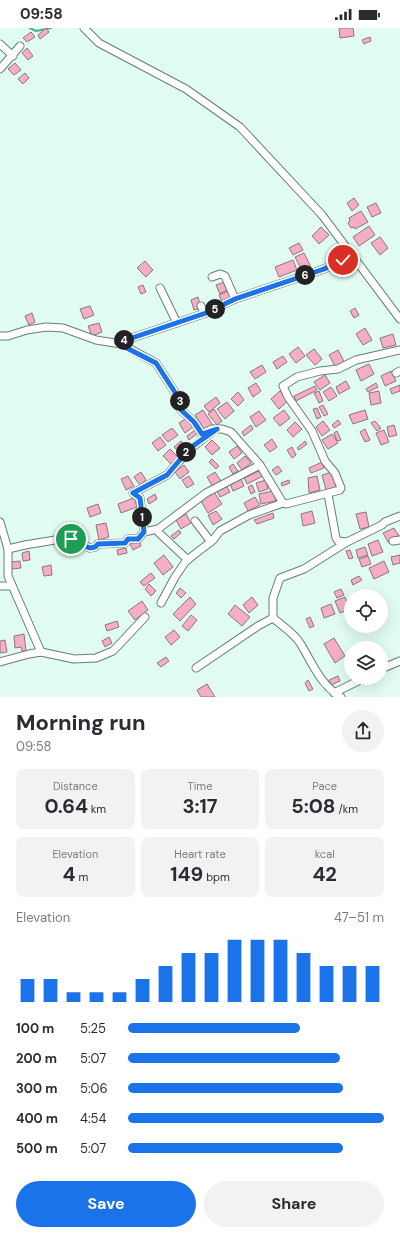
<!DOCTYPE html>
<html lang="en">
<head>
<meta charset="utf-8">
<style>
  :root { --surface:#fff; --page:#f2f2f3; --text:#2b2b33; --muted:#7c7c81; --accent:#1a73e8 }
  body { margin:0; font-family:"DM Sans",sans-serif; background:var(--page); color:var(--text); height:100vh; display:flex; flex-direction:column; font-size:15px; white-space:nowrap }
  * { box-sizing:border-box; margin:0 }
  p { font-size:13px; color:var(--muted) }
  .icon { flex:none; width:22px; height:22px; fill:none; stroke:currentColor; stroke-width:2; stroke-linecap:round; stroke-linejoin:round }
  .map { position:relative; height:669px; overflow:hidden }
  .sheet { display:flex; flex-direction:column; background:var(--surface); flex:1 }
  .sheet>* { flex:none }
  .tools { position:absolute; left:344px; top:561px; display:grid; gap:8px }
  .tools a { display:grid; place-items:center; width:44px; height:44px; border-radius:50%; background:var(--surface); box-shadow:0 4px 16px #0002; font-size:20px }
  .pin { position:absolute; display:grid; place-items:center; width:34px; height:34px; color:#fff; margin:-17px; border:2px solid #fff; border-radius:50%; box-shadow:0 1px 4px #0007 }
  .km { position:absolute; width:20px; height:20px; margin:-10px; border-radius:50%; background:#222; color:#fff; font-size:11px; line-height:20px; text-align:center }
  .round { display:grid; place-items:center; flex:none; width:42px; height:42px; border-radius:21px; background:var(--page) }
  .summary { display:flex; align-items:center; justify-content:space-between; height:68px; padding:0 16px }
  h1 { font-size:22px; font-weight:700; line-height:30px }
  .stats { display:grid; grid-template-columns:repeat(3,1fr); gap:6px; height:68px; padding:4px 16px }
  .stats div { display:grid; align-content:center; border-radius:8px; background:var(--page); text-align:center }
  .stats b { font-size:20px; font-weight:700 }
  .stats small { font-size:11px; font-weight:400 }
  .stats p { font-size:11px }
  .chart { height:112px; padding:8px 16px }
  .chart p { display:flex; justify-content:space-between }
  .chart svg { width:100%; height:72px; margin-top:4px; stroke:var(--accent); stroke-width:6 }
  .primary-button { display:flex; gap:8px; margin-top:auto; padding:8px 16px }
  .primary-button a { flex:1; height:46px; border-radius:24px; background:var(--accent); color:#fff; font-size:16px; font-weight:700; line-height:46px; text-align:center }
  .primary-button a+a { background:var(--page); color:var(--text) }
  ul { padding:0 16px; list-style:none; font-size:13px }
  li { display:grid; grid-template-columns:64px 48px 1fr; align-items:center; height:30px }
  li i { height:10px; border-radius:5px; background:var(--accent) }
  .status { display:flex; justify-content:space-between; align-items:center; height:28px; padding:0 20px; background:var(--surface); direction:ltr }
  .status svg { height:11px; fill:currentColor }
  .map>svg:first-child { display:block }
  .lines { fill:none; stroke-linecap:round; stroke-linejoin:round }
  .stream { stroke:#48b190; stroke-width:2 }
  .building { fill:#f5aec4; stroke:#8d757c }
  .minor-casing { stroke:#667e75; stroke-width:9 }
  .minor { stroke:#fff; stroke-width:7 }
  .route-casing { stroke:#fff; stroke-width:8 }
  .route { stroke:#1a73e8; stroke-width:5 }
</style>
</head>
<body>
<div class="status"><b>09:58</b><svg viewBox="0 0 49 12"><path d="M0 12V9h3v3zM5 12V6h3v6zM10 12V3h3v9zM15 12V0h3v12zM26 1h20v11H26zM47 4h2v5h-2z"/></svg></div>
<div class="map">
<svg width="400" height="669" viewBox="0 0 400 669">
  <rect width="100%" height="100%" fill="#e1fcf1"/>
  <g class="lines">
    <path class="stream" d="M30 0 36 3 51 0"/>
  </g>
  <g class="building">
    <path d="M46 0 49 4 40 11 38 7Z"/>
    <path d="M339 0H353L354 8 340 10Z"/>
    <path d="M31 4 35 9 27 14 23 10Z"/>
    <path d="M370 9 371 13 364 16 362 12Z"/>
    <path d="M27 20 33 28 28 32 22 25Z"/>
    <path d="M15 35 21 42 14 47 8 41Z"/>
    <path d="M25 45 29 50 23 56 18 51Z"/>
    <path d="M354 170 359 177 352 183 347 175Z"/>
    <path d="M376 175 381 185 372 189 367 179Z"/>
    <path d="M361 183 368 194 355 201 354 199 351 200 348 195 350 193 349 190Z"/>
    <path d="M369 198 375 207 359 218 353 209Z"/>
    <path d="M321 199 329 207 319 216 312 208Z"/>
    <path d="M380 209 388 220 380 227 371 215Z"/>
    <path d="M299 215 303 222 293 227 289 220Z"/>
    <path d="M304 225 311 239 302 243 295 229Z"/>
    <path d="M332 225 336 234 331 236 328 227Z"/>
    <path d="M293 232 297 242 279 249 275 239Z"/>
    <path d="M145 233 153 242 146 249 137 240Z"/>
    <path d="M224 254 227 262 220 266 216 257Z"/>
    <path d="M143 257 146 264 141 266 138 259Z"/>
    <path d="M228 263 231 270 222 274 219 267Z"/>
    <path d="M198 269 201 280 194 282 191 272Z"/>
    <path d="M90 278 94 287 84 291 80 281Z"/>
    <path d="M355 280 359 287 354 290 350 283Z"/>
    <path d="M32 285 35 294 29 297 25 288Z"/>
    <path d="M99 295 102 304 92 308 88 298Z"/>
    <path d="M365 300 372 312 363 317 356 306Z"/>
    <path d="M393 306 396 317 383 320 380 310Z"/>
    <path d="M298 319 305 328 296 335 289 326Z"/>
    <path d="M314 321 322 331 315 337 306 327Z"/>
    <path d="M338 322 345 335 336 340 329 327Z"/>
    <path d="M283 328 287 334 277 341 273 334Z"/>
    <path d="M369 336 374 346 361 353 356 342Z"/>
    <path d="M262 337 266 344 255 351 250 344Z"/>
    <path d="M391 343 396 353 385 358 381 348Z"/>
    <path d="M325 347 330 355 320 362 314 354Z"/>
    <path d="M346 353 350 360 339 366 336 359Z"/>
    <path d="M256 355 261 363 253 369 248 360Z"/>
    <path d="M376 355 378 359 368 364 366 361Z"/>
    <path d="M400 357V363L392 366 390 361Z"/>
    <path d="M315 358 317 362 296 373 294 368Z"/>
    <path d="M331 359 337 368 329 373 323 364Z"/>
    <path d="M280 363 288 373 279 381 271 371Z"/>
    <path d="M319 363 323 373 319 375 314 365Z"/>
    <path d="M379 363 381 375 371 377 369 365Z"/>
    <path d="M238 364 244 372 238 378 231 371Z"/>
    <path d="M216 369 220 375 209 384 204 378Z"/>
    <path d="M227 374 234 383 225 391 217 381Z"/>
    <path d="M323 377 328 386 324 388 319 379Z"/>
    <path d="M317 380 321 389 317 391 313 381Z"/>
    <path d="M214 381 222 393 217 397 208 386Z"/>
    <path d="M203 382 214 399 206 404 195 387Z"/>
    <path d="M284 382 290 390 280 398 273 390Z"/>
    <path d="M365 382 368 391 353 396 349 387Z"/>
    <path d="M259 383 266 392 256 399 250 389Z"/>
    <path d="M187 390 193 399 185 405 179 395Z"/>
    <path d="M338 392 341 396 334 400 332 397Z"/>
    <path d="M323 393 330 402 322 408 316 399Z"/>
    <path d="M375 393 381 400 377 403 371 395Z"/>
    <path d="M295 394 302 401 293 409 287 402Z"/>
    <path d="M251 397 253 401 244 408 242 404Z"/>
    <path d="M394 397 397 407 389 409 387 399Z"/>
    <path d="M172 400 178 407 168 414 162 407Z"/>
    <path d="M365 401 370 412 365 414 360 404Z"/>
    <path d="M195 402 198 405 189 412 187 408Z"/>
    <path d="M384 402 389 414 381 417 376 405Z"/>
    <path d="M337 403 341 412 337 413 334 405Z"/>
    <path d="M332 406 338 415 328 421 322 412Z"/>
    <path d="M160 409 166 417 158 423 152 415Z"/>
    <path d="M272 411 277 419 270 424 264 417Z"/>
    <path d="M212 412 220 420 212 427 205 419Z"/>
    <path d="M181 413 189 422 182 427 174 419Z"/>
    <path d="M305 413 307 416 299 422 297 420Z"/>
    <path d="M237 418 242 425 234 431 229 424Z"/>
    <path d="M292 419 296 427 292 430 287 422Z"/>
    <path d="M170 421 179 430 172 437 163 428Z"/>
    <path d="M245 428 251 435 242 442 237 435Z"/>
    <path d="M212 431 219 438 216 441 209 434Z"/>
    <path d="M322 434 324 440 311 445 309 440Z"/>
    <path d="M233 436 238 443 233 446 229 439Z"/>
    <path d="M184 437 189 444 180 451 175 444Z"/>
    <path d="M278 438 282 443 276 447 272 442Z"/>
    <path d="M261 442 263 448 247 456 244 450Z"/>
    <path d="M141 444 146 452 140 457 134 449Z"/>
    <path d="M215 444 221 453 213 459 207 449Z"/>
    <path d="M332 444 336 459 326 462 322 447Z"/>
    <path d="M128 448 134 458 126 462 121 451Z"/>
    <path d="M189 448 194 456 187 460 182 452Z"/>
    <path d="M317 448 320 462 309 465 308 450Z"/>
    <path d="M241 451 244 458 233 463 230 456Z"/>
    <path d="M266 452 268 461 259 464 256 455Z"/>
    <path d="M289 452 290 455 282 458 281 455Z"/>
    <path d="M226 457 230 464 220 469 217 463Z"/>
    <path d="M252 457 255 464 251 466 248 459Z"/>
    <path d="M273 463 276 473 261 476 259 466Z"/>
    <path d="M214 464 222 476 208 485 201 473Z"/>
    <path d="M155 466 157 471 149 476 147 471Z"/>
    <path d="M255 469 260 477 248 483 244 475Z"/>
    <path d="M134 470 137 479 121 485 118 476Z"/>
    <path d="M98 476 101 485 90 489 87 480Z"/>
    <path d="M216 483 222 491 213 497 208 487Z"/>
    <path d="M312 483 315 495 303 498 301 486Z"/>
    <path d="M366 484 369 499 360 501 356 486Z"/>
    <path d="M273 485 274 490 257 496 254 492Z"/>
    <path d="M186 486 191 495 181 501 176 492Z"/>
    <path d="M106 495 109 509 99 512 96 497Z"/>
    <path d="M394 500 399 508 388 514 383 505Z"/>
    <path d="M179 502 181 505 174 511 171 508Z"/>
    <path d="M139 512 141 518 133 522 130 516Z"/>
    <path d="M378 512 383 524 372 528 368 516Z"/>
    <path d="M365 519 368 527 358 530 356 522Z"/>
    <path d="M126 520 127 525 118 527 117 522Z"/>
    <path d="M350 522 353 530 349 531 346 523Z"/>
    <path d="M29 523 30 532 23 533 22 525Z"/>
    <path d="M164 527 173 539 163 547 154 535Z"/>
    <path d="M400 527V535L393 537 391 529Z"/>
    <path d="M368 528 371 536 362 539 359 531Z"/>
    <path d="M20 533 21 540 12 541 11 534Z"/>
    <path d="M384 533 389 544 374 551 369 540Z"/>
    <path d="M51 537 52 547 44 548 42 539Z"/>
    <path d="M151 545 155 550 144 558 140 554Z"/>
    <path d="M359 548 362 552 353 557 351 552Z"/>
    <path d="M149 556 156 563 151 568 145 561Z"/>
    <path d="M180 560 186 565 181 570 176 565Z"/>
    <path d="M341 561 344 567 337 570 334 564Z"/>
    <path d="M190 569 196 576 180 593 173 586Z"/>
    <path d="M252 569 258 577 249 585 243 577Z"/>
    <path d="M345 569 350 581 340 585 335 573Z"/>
    <path d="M142 573 148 582 135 592 128 583Z"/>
    <path d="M331 576 335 586 324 590 321 580Z"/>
    <path d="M235 577 250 589 242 598 228 586Z"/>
    <path d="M191 587 197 592 188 603 182 598Z"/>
    <path d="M310 589 314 598 310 600 306 591Z"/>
    <path d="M117 593 119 599 107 603 105 597Z"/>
    <path d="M174 602 180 609 171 617 165 609Z"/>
    <path d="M24 606 26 623H22L21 619 15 620 14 608Z"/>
    <path d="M109 609 112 615 105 619 102 613Z"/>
    <path d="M334 610 345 628 335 635 324 616Z"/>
    <path d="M5 612 7 624 0 625V613Z"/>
    <path d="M166 629 169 633 161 639 157 635Z"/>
    <path d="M338 648 340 653 331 657 329 652Z"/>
    <path d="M308 652 313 661 309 663 305 655Z"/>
    <path d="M207 656 215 669H201L197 662Z"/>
  </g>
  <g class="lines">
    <defs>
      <g id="minor">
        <path d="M84 0 99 15 186 61 240 99 322 187 400 291"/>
        <path d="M0 16 13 28"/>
        <path d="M0 41 20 18"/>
        <path d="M212 249 220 246 225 248 235 271"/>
        <path d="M160 260 177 295"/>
        <path d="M201 278 204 284 206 285 235 271 324 241 343 232 357 235"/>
        <path d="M0 308H8L27 302 46 299 63 300 96 312 121 316 156 335 180 372V381L194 394 202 406 212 401H222L231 404 260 437 283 475"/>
        <path d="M117 315 206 285"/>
        <path d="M396 345 400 343"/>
        <path d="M328 466 336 510 338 513 347 514 382 497 385 494 400 488"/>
        <path d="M195 493 211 514"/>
        <path d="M0 494 8 521 25 517 67 510 90 520 95 519 98 516 125 515 128 511H138L144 504 158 501 159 505 188 532"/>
        <path d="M158 501 206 465 260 437"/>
        <path d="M144 504 140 470 133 465 167 447 190 421 211 405"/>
        <path d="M393 513 400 512"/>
        <path d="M8 521V548L41 624"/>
        <path d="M0 558H12"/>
        <path d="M161 575 175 549 186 533 213 512 220 503 249 487 283 475 286 476 340 462 341 460 335 445 325 433 312 403 288 369 283 358 297 349 320 343 338 341 356 332 400 322"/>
        <path d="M273 590C281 597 294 605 300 615 312 634 320 657 341 669"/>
        <path d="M0 634 29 626 41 624 74 631 96 630 113 623 145 589"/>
        <path d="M196 640 258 598 273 590V570L280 550 304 541 347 514"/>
        <path d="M381 641 400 633"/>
        <path d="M334 665 364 650"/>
      </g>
    </defs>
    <use href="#minor" class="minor-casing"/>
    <use href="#minor" class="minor"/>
  </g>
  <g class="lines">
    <defs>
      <path id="route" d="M71 511 73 514 90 520 95 519 98 516 125 515 128 511H138L144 504 140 470 133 465 167 447 190 420 217 401 202 406 194 394 180 381V372L156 335 117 315 206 285 235 271 324 241 343 232"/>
    </defs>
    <use href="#route" class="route-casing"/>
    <use href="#route" class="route"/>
  </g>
</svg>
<div class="tools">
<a><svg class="icon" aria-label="locate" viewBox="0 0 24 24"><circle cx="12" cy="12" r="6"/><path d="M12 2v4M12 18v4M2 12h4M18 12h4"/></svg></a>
<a><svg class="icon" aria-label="layers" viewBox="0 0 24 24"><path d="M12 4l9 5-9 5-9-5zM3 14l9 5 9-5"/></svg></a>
</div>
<div class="pin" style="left:71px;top:511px;background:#1e9e55"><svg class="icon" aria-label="arrive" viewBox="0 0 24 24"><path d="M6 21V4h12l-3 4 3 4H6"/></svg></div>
<div class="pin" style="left:343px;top:232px;background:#d93025"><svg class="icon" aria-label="check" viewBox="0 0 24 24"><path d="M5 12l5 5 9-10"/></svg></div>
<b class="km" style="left:142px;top:489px">1</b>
<b class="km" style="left:186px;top:424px">2</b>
<b class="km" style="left:180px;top:373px">3</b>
<b class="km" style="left:124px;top:312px">4</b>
<b class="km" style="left:215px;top:281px">5</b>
<b class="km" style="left:305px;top:247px">6</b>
</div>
<section class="sheet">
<div class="summary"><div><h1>Morning run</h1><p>09:58</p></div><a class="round"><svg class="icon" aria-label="share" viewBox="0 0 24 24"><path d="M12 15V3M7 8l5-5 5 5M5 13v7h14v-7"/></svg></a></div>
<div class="stats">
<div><p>Distance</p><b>0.64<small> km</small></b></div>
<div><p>Time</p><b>3:17</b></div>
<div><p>Pace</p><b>5:08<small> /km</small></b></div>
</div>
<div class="stats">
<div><p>Elevation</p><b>4<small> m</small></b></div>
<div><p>Heart rate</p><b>149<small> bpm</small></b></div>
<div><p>kcal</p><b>42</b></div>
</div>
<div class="chart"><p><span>Elevation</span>47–51 m</p>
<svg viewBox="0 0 160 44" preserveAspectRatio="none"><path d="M5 44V30M15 44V30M25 44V38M35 44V38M45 44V38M55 44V30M65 44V22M75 44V14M85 44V14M95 44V6M105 44V6M115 44V6M125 44V14M135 44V22M145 44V22M155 44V22"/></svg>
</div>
<ul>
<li><b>100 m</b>5:25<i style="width:67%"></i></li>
<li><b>200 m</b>5:07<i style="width:83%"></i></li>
<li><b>300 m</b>5:06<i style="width:84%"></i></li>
<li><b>400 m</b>4:54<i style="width:100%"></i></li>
<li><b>500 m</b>5:07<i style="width:84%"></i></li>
</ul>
<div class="primary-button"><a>Save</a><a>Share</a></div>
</section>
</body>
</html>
